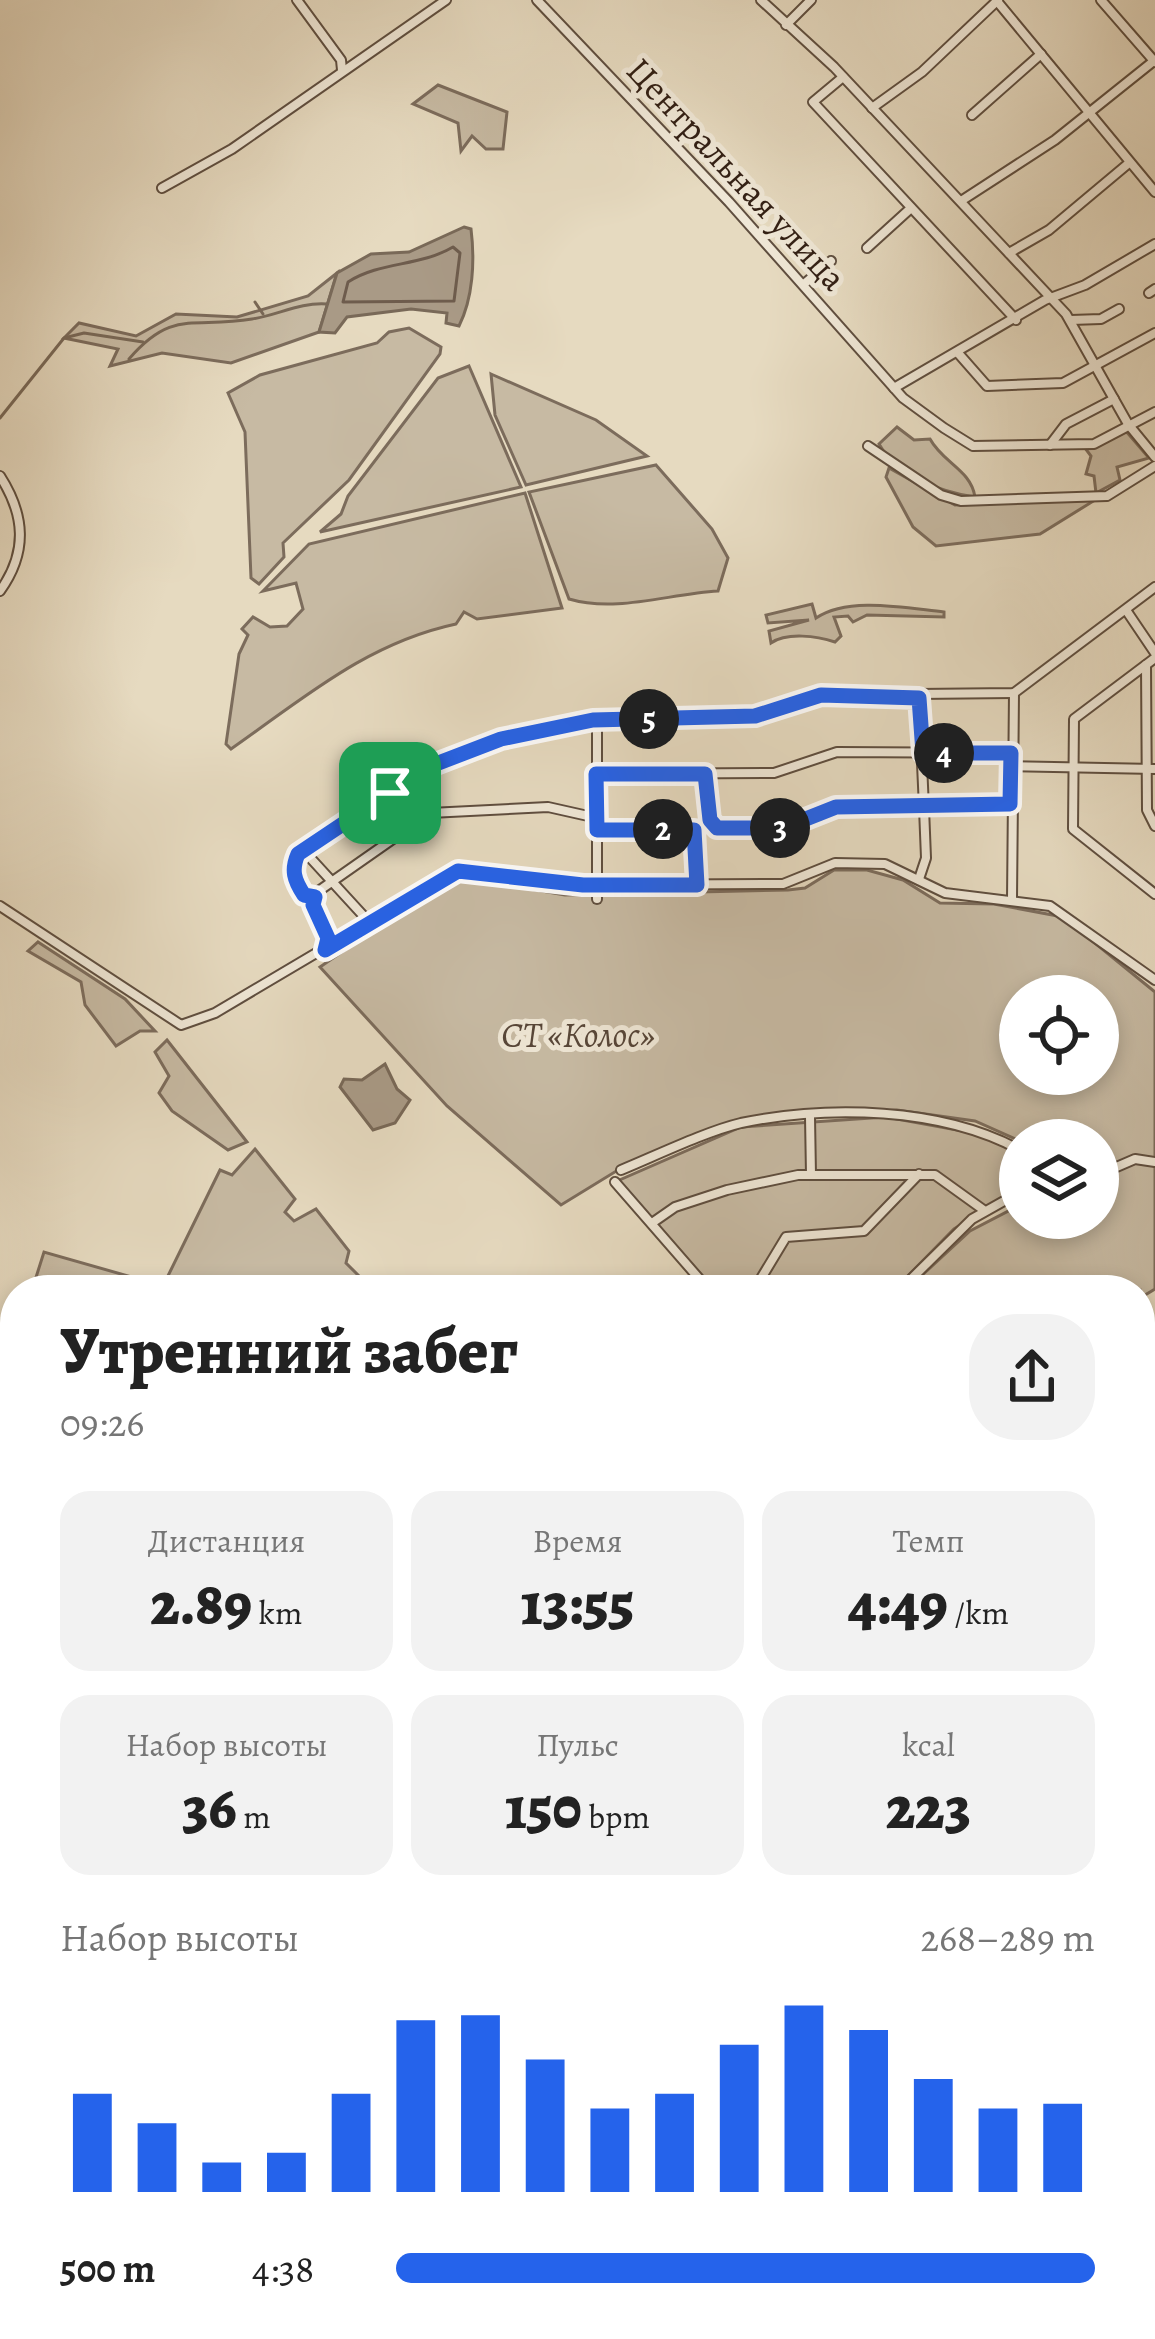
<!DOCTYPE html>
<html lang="ru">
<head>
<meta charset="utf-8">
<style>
  :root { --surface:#fff; --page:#f2f2f2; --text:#222; --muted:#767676; --accent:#2563eb }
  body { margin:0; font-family:Alegreya,serif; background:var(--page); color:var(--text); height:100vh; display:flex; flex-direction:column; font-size:45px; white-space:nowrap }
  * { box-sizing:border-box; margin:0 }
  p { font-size:39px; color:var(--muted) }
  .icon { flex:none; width:66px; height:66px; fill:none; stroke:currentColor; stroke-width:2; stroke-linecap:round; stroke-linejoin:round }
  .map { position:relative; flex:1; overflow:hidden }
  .side { position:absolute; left:0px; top:1275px; width:1155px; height:1065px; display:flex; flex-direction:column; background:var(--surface); border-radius:48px 48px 0 0; box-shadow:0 6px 18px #0003 }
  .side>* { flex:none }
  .controls { position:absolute; left:999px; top:975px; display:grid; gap:24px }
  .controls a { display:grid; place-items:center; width:120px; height:120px; border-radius:50%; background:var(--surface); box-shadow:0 6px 18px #0003; font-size:60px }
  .pin { position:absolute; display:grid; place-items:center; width:102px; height:102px; color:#fff; margin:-51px; border-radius:24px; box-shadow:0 6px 18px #0006 }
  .km { position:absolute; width:60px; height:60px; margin:-30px; border-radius:50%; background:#222; color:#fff; font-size:33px; line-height:60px; text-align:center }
  .round { display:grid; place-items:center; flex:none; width:126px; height:126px; border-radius:48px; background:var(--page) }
  .head { display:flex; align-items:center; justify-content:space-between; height:204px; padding:0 60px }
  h1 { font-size:66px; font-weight:800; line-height:90px }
  .metrics { display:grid; grid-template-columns:repeat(3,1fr); gap:18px; height:204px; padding:12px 60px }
  .metrics div { display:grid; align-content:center; border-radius:30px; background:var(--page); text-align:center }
  .metrics b { font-size:60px; font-weight:800 }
  .metrics small { font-size:33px; font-weight:400 }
  .metrics p { font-size:33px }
  .chart { height:336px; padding:24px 60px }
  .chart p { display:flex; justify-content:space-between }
  .chart svg { width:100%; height:216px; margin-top:12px; stroke:var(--accent); stroke-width:6 }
  ul { padding:0 60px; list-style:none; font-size:39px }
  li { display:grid; grid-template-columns:192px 144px 1fr; align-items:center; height:90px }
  li i { height:30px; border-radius:15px; background:var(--accent) }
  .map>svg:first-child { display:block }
  .green { fill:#c7baa3; stroke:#7c6c5c; stroke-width:3; fill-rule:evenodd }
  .water { fill:#a99a86; stroke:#796958; stroke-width:3 }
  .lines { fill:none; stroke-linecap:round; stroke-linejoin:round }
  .shore { stroke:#6e5c4d; stroke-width:3 }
  .stream { stroke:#796958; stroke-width:3 }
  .river { stroke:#a99a86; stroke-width:9 }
  .minor-casing { stroke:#5f4e3f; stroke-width:12 }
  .minor { stroke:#efe7d6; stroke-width:8 }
  .route-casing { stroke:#fff; stroke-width:24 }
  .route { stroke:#2563eb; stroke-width:15 }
  .labels { text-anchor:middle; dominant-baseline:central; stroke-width:10; stroke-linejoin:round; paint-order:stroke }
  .street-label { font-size:36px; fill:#321f14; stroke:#efe7d6 }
  .park-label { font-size:36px; font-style:italic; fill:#574638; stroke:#efe7d6 }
</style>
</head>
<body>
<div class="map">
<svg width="1155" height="2339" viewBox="0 0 1155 2339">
  <rect width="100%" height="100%" fill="#e6dac0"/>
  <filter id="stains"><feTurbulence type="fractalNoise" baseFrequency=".00167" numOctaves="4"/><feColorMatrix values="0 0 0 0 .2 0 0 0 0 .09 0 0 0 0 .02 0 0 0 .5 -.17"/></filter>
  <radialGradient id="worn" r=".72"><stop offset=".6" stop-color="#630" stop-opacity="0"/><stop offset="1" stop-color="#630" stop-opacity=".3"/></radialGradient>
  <g class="green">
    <path d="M438 85 507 112 503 149H486L472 136 461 151 458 123 413 104Z"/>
    <path d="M337 273 319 332 231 363 162 353 110 366 118 349 64 338 79 323 136 336 176 314 237 317 308 296Z"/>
    <path d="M409 328 441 347 440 354 349 480 283 543 284 557 259 584 251 578 245 432 228 393 260 375 377 343 389 332Z"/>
    <path d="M469 366 521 487 320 532 341 514 348 496 438 378Z"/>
    <path d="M491 374 596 420 647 456 526 485 495 415Z"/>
    <path d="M897 427 914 440 930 439C943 463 971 470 975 497 942 492 898 477 879 444Z"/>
    <path d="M1125 430 1149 458 1117 467 1120 480 1096 493 1094 476 1086 474 1091 456 1085 448Z"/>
    <path d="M656 465 712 529 728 558 718 591C668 594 616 613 569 599L529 492Z"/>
    <path d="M889 468 955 505 1095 500 1040 534 936 546 913 527 886 477Z"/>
    <path d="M525 493 562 608 477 619 464 612 456 624C367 643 304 698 231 749L226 744 239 654 248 635 242 629 253 617 270 627 287 626 303 609 296 583 263 591 309 544Z"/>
    <path d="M812 604 816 618C848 596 906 608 944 612V617L867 615 853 622 848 616 834 617 841 636 835 642C817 636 787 632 771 643L769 631 809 620 768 623 766 615Z"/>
    <path d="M834 870H867L903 880 940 903 994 904 1063 917 1155 992V1159L1137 1156 1098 1172V1140L1020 1141 975 1121 897 1110 738 1120 631 1162 561 1205 447 1106 320 967 413 903 466 878 565 895 788 890 805 888ZM1020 996H1098V1074H1020Z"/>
    <path d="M38 942 125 999 155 1031H140L116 1046 85 1005 81 982 28 951Z"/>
    <path d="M167 1040 247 1142 228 1150 172 1111 159 1093 169 1076 155 1052Z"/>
    <path d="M886 1117 979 1134 1020 1153V1188L954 1229 894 1290H709L615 1182 741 1127Z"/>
    <path d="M255 1149 295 1199 285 1212 294 1221 316 1209 349 1251 346 1263 373 1290H32L44 1252 163 1286 220 1170 232 1175Z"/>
    <path d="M1138 1160 1155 1163V1289L1140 1298V1290H906L970 1231 1020 1205V1218H1098V1177Z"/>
    <path d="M0 2006 15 2008V2213L2 2216 15 2219V2288L0 2279Z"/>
    <path d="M0 2282 15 2291V2325H146L143 2339H0Z"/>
  </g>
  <g class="water">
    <path d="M464 227 471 229C475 261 473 298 459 326L446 323 447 313 411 309 347 317 335 333 319 332 337 273 371 254 409 252Z"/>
    <path d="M385 1064 397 1089 410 1100 395 1123 373 1130 340 1087 344 1079 362 1080Z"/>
  </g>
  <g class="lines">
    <path class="shore" d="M453 247 460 253 454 301 343 302 348 282C381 261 419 267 453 247Z"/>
    <g class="stream">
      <path d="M255 302 263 314"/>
      <path d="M129 359C173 308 194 329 252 319 278 315 300 302 327 304"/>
      <path d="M0 418 64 338 84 333 143 342"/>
    </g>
    <g class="river">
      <path d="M1140 2256 1155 2238"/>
      <path d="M0 2280 15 2289"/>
      <path d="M204 2325 234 2339"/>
      <path d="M332 2325 371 2336 399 2325 426 2334 457 2329 502 2338"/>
      <path d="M291 2339 310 2325"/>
      <path d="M517 2339H523"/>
      <path d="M531 2339H541"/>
      <path d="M997 2339 1032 2325"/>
    </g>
    <defs>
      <g id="minor">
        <path d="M297 0 341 60 342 70"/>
        <path d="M537 0 729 202 903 398 944 428 973 446 1094 444 1155 412"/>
        <path d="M761 0 834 67 1066 314 1128 424 1155 457"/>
        <path d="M996 0 1155 192"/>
        <path d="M1101 0 1155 62"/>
        <path d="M786 25 811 0"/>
        <path d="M843 77 813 102 1016 320"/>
        <path d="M872 108 922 72 998 0"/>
        <path d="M972 115 1041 54"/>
        <path d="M162 188 232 149 446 0"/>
        <path d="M961 201 1055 140 1155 60"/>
        <path d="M867 248 911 208"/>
        <path d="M1009 253 1049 230 1129 163"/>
        <path d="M804 284 831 261"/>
        <path d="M1149 293 1155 289"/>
        <path d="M1071 320 1101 319 1119 309"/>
        <path d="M958 353 987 386 1063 383 1155 333"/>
        <path d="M894 388 1045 300 1085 285 1155 244"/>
        <path d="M1050 445 1066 424 1114 399"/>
        <path d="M868 446 941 495 961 501 1107 496 1155 466"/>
        <path d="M0 476C25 515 28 552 0 591"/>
        <path d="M1126 610 1155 653"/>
        <path d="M1155 658 1074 719 1073 829 1155 894"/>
        <path d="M1146 665 1147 810 1155 826"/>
        <path d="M597 720V899"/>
        <path d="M1009 766 1155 769"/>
        <path d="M596 774 774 773 837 752 1011 753"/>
        <path d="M705 774 710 821 717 828H783L836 807 924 808 919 697"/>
        <path d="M597 830H694L697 885"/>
        <path d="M304 851 370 923"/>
        <path d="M919 879 926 858 924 808 1010 804"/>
        <path d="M315 897 304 895C294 880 290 871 298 854L428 767 501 739 593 720 755 716 821 695 1014 693 1155 587"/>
        <path d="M1012 899 1014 693"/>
        <path d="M0 906 181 1025 215 1013 448 875 478 870 583 885 783 884 835 863 885 864 945 893 1050 906 1155 980"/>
        <path d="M326 948 328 938 313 905 320 890 430 813 548 807 597 818"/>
        <path d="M810 1117 811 1175"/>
        <path d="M621 1170C655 1156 707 1131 741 1123 828 1105 941 1107 1020 1150"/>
        <path d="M1098 1175 1135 1159 1155 1162"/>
        <path d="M615 1182 709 1290"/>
        <path d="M652 1223 675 1207 727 1190 798 1175H935L985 1211"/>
        <path d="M754 1290 786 1237 864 1231 919 1174"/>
        <path d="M900 1290 972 1219 1020 1192"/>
        <path d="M1140 1326 1155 1348"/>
        <path d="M0 1340 15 1347"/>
        <path d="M1140 1440 1155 1466"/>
        <path d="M1140 1497 1155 1488"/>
        <path d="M1140 1574 1155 1644"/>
        <path d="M0 1689 15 1695"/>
        <path d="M1140 1733 1155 1731"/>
        <path d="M1140 1796 1155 1799"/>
        <path d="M0 1843 15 1848"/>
      </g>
    </defs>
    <use href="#minor" class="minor-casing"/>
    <use href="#minor" class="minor"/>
  </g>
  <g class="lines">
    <defs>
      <path id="route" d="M821 695 919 698 923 753H1011L1010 804 836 807 783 828H717L710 820 705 774H596L597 830H694L697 885H583L458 871 325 950 328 938 313 905 315 897 304 895C294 880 291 870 298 854L428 767 501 739 593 720 755 716Z"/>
    </defs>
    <use href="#route" class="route-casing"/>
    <use href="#route" class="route"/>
  </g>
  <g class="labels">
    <g class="street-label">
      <text transform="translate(737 174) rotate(47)">Центральная улица</text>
    </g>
    <g class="park-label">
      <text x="578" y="1034">СТ «Колос»</text>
    </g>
  </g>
  <rect width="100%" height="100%" filter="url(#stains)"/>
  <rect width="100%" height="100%" fill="url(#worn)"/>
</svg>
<div class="controls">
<a><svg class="icon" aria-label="locate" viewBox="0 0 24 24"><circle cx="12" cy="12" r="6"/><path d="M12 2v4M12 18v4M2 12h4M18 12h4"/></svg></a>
<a><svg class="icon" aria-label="layers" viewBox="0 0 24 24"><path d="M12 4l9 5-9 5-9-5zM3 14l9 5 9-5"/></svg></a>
</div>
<div class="pin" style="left:390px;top:793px;background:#1e9e55"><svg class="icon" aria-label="arrive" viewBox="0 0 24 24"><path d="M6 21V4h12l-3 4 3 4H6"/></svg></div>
<b class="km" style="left:663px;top:829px">2</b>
<b class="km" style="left:780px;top:828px">3</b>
<b class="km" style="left:944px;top:753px">4</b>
<b class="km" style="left:649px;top:719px">5</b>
<section class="side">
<div class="head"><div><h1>Утренний забег</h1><p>09:26</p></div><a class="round"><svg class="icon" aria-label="share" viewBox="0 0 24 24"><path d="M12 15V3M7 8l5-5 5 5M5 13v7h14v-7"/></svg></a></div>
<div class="metrics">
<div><p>Дистанция</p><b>2.89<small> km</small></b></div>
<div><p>Время</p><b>13:55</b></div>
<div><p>Темп</p><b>4:49<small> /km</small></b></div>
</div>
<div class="metrics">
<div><p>Набор высоты</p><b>36<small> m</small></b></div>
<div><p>Пульс</p><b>150<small> bpm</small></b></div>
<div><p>kcal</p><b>223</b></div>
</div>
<div class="chart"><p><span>Набор высоты</span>268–289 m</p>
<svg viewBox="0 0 160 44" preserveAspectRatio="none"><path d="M5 44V24M15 44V30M25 44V38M35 44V36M45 44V24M55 44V9M65 44V8M75 44V17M85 44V27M95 44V24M105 44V14M115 44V6M125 44V11M135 44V21M145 44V27M155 44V26"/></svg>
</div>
<ul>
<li><b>500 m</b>4:38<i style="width:100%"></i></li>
</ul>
</section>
</div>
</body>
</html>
